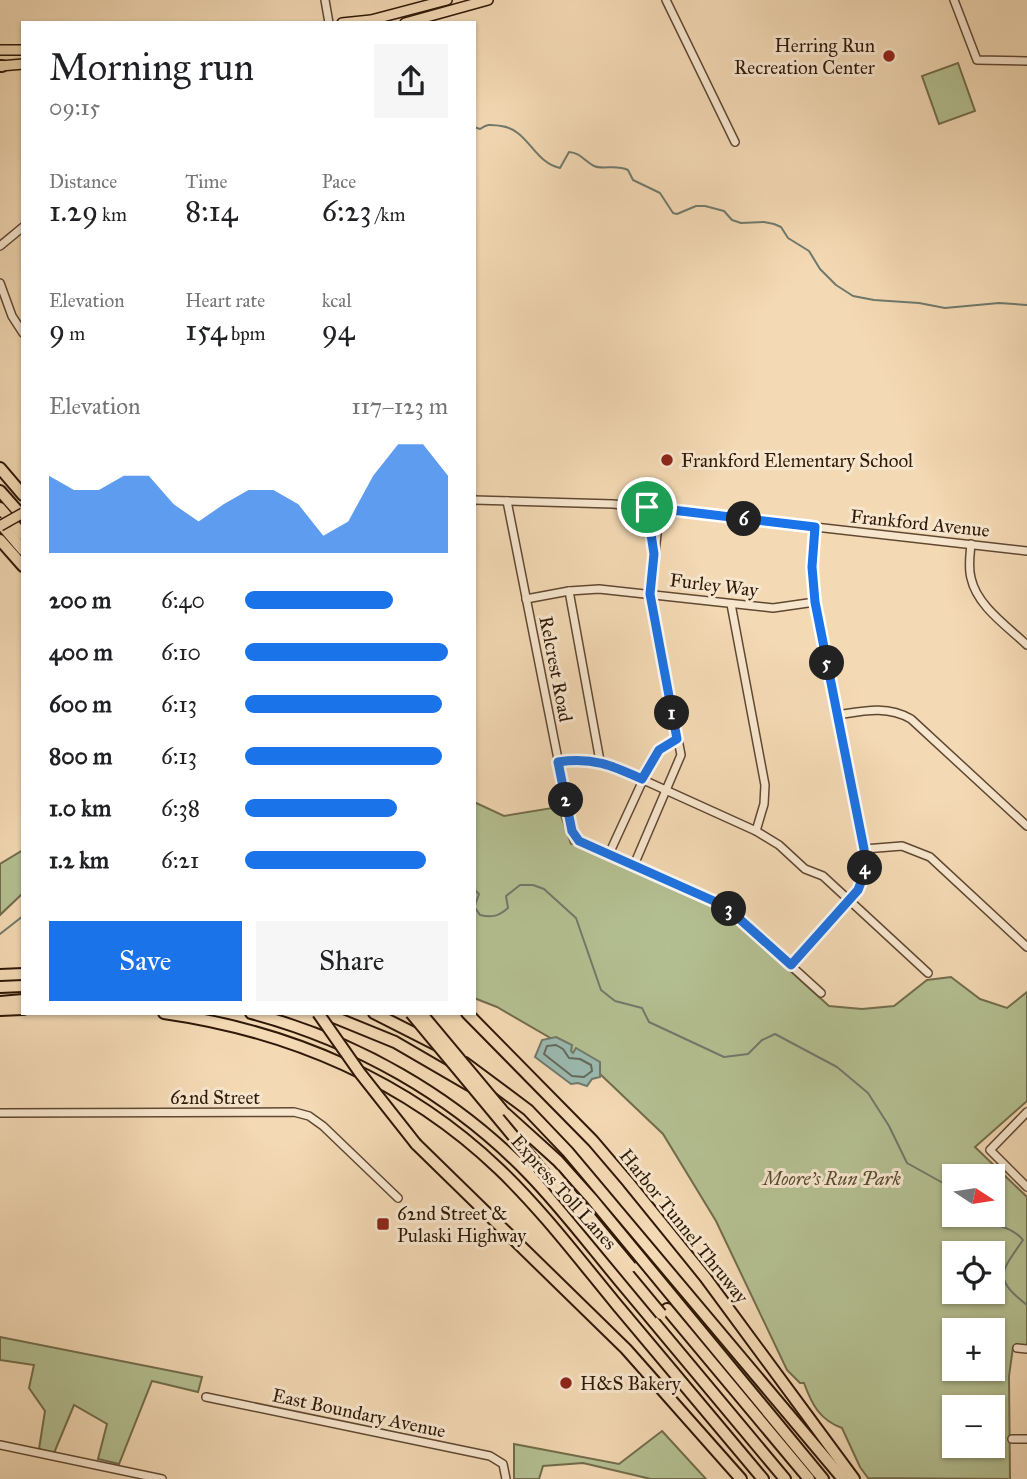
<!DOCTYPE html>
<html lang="en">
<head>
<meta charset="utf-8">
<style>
  :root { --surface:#fff; --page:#f6f6f6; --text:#202124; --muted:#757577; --accent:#1a73e8 }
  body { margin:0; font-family:"IM FELL Great Primer",serif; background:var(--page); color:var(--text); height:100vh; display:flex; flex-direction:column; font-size:26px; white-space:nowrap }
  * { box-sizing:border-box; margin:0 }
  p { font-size:23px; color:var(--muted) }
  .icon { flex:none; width:38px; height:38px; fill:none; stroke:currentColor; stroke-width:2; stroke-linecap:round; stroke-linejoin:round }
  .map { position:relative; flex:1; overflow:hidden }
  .sheet { position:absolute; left:21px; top:21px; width:455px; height:994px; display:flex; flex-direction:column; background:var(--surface); border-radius:0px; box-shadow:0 2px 5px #0004 }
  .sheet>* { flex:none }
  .needle { width:46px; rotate:102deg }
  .buttons { position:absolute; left:942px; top:1164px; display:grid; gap:14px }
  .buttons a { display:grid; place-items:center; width:63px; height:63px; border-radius:0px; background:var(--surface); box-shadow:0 2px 5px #0004; font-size:35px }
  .pin { position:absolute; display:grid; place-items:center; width:60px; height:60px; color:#fff; margin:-30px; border:4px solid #fff; border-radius:50%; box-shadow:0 2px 7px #0007 }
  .km { position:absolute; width:35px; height:35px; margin:-18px; border-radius:50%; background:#222; color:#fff; font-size:19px; line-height:35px; text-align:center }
  .round { display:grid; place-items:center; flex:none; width:74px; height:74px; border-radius:0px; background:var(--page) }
  .overview { display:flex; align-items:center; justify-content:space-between; height:119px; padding:0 28px }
  h1 { font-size:38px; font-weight:600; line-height:52px }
  .metrics { display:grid; grid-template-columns:repeat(3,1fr); gap:10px; height:119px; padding:7px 28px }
  .metrics div { display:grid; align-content:center }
  .metrics b { font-size:30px; font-weight:600 }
  .metrics small { font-size:19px; font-weight:400 }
  .metrics p { font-size:19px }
  .chart { height:196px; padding:14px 28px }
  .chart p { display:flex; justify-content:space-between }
  .chart svg { width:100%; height:126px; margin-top:7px; fill:var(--accent); opacity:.7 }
  .primary-button { display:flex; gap:14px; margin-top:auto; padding:14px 28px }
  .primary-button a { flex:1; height:80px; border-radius:0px; background:var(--accent); color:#fff; font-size:28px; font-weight:600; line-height:80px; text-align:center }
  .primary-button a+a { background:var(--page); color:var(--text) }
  ul { padding:0 28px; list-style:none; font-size:23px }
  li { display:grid; grid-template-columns:112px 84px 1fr; align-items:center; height:52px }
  li i { height:18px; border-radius:9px; background:var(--accent) }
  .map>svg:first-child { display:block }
  .green { fill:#b4c092; stroke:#726c4c; stroke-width:2; fill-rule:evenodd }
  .water { fill:#9bbab0; stroke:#70796c; stroke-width:2 }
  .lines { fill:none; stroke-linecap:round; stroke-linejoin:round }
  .shore { stroke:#65695c; stroke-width:2 }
  .stream { stroke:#70796c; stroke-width:2 }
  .minor-casing { stroke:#604832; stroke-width:10 }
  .major-casing { stroke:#2f1807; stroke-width:12 }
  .highway-casing { stroke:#2f1807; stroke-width:14 }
  .minor { stroke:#f7e6ce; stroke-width:7 }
  .major { stroke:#f3d9b4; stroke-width:9 }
  .highway { stroke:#f3d9b4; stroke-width:10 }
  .major-bridge-casing { stroke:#2f1807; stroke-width:12; stroke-linecap:butt }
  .highway-bridge-casing { stroke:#2f1807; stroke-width:14; stroke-linecap:butt }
  .major-bridge { stroke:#f3d9b4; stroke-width:9 }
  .highway-bridge { stroke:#f3d9b4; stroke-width:10 }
  .route-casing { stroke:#fff; stroke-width:14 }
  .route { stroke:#1a73e8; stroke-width:9 }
  .poi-dot { fill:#8f2418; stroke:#f7e6ce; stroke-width:2.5 }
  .labels { text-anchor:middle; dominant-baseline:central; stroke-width:6; stroke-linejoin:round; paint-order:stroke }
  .poi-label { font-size:19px; fill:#2f1807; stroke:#f7e6ce; text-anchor:start }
  .street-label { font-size:19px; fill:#2f1807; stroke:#f7e6ce }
  .park-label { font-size:19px; font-style:italic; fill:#574a31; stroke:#f7e6ce }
</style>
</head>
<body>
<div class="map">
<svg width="1027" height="1479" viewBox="0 0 1027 1479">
  <rect width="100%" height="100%" fill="#f3d9b4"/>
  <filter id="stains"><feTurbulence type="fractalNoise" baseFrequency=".00286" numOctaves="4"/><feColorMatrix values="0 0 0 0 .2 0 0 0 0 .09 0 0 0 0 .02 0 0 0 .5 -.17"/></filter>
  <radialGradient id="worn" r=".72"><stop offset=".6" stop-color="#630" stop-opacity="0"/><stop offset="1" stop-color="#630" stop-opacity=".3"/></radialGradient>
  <g class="green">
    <path d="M958 63 975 111 939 124 922 76Z"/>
    <path d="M474 802 504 816 558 807 571 844 577 843 717 907 729 915 829 1006 862 1009 894 1006 927 980 951 977 980 999 1007 1008 1027 992V1101L975 1147 1027 1197V1346L1013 1347 1009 1376 1010 1479 868 1478 860 1467 842 1428C820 1420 812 1405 804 1383H800L787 1370 716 1221 663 1134 599 1073 559 1043 497 1007 474 998ZM954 1176H992V1214H954ZM954 1253H992V1292H954ZM954 1330H992V1368H954ZM954 1407H992V1446H954Z"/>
    <path d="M23 850V893L0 915V864Z"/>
    <path d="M0 1337 202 1377 198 1392 152 1381 119 1464 98 1459 107 1424 74 1405 54 1453 39 1449 45 1411 29 1388 34 1365 0 1360Z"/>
    <path d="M662 1431 706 1479H651L583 1463 543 1466 539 1479H514V1444L619 1464Z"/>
  </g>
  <path class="water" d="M556 1037 572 1045 571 1051 573 1053 576 1048 600 1062V1077L592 1079 587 1086 578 1083 571 1084 535 1057 542 1040Z"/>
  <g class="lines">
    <path class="shore" d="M556 1045 563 1049 569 1058 580 1059 591 1065 592 1071 584 1077 572 1076 544 1054 547 1046Z"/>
    <g class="stream">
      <path d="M474 127 480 129C489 123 491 125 501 126 528 129 534 163 560 168L569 152C581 153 584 161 594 166 603 170 616 164 628 170L633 180 660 193 673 213 677 214 696 206H705L724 211 732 220 741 223 764 222 774 224 781 227 788 238 809 251 820 269 836 285 853 296 874 300 919 303 945 308 999 303 1027 305"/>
      <path d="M474 889 479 894 475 905"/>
      <path d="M474 906 480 915C492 918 499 916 508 908L506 896 520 885H533L544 889 576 918 601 990 615 1001 642 1008 649 1022 724 1057 748 1054 762 1040 775 1034 837 1067 868 1093 889 1126 907 1163 943 1183 954 1193"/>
      <path d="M0 934 23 916"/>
      <path d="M978 1214C992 1226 1012 1226 1023 1240 1001 1272 992 1278 1027 1305"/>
    </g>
    <defs>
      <g id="minor">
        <path d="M325 0 329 23"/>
        <path d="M666 0 735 142"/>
        <path d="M954 0 977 60 1027 61"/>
        <path d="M0 246 23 227"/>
        <path d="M0 283 12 316 23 333"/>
        <path d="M474 500 613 504 1027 551"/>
        <path d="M507 501 573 835 579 841 725 906 821 993"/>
        <path d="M647 507 653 543"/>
        <path d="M971 544C970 555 968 567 971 578 977 606 1007 626 1027 645"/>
        <path d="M569 591 600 761"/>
        <path d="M526 599 569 591 599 589 773 608 815 602"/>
        <path d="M731 604 765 785 764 804 756 831"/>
        <path d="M837 715C863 711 887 705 911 719L1027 826"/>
        <path d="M558 762 584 760 606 763 756 831 779 845 805 869 823 876 928 973"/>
        <path d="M864 849 902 846 930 857 1027 947"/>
        <path d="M609 854 655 754 663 746 677 739"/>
        <path d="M634 865 681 755 650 594 660 509"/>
        <path d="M791 965 858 890 865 871 864 849 815 602 812 567 815 527"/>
        <path d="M1027 1112 990 1150 1027 1187"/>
        <path d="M0 1113 294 1112 309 1116 323 1126 398 1198"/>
        <path d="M1017 1348 1027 1349"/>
        <path d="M206 1397 490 1456 503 1464 506 1479"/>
        <path d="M1012 1439H1027"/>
        <path d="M0 1445 162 1479"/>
      </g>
      <g id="major">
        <path d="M342 23 371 20 447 0"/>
        <path d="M405 23 488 0"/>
        <path d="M0 50H23"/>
        <path d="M0 66 23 64"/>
      </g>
      <g id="highway">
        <path d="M0 66H2"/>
        <path d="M0 468 23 495"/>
        <path d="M0 491 23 517"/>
        <path d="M0 508 23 535"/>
        <path d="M0 523 23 550"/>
        <path d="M0 540 23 566"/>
        <path d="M0 975 23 974"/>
        <path d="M0 987 23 986"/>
        <path d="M0 1002 23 1000"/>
        <path d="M0 1010 23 1009"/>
        <path d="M164 1013C290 1031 407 1081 499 1169 542 1210 579 1259 617 1305 665 1363 714 1421 763 1479"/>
        <path d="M251 1013C356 1041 452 1095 528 1173 564 1210 595 1252 628 1291 680 1354 733 1416 785 1479"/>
        <path d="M324 1013 395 1042 469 1085"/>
        <path d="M374 1013 437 1045"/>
        <path d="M467 1013 593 1141 628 1182 705 1277 854 1479"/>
        <path d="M465 1063 528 1110 568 1152 843 1479"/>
        <path d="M496 1105 558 1161 592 1199 823 1479"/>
        <path d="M416 1144 626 1349 741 1479"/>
        <path d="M667 1309 809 1479"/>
      </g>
    </defs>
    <use href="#minor" class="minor-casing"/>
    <use href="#major" class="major-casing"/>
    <use href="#highway" class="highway-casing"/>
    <use href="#minor" class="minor"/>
    <use href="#major" class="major"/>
    <use href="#highway" class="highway"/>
    <defs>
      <path id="major-bridge" d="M0 526 23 513"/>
      <g id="highway-bridge">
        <path d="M318 1013 360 1073 416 1144"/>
        <path d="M411 1013 661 1314"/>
        <path d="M421 1013 502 1110"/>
        <path d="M554 1174 631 1267"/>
      </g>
    </defs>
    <use href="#major-bridge" class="major-bridge-casing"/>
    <use href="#highway-bridge" class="highway-bridge-casing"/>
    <use href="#major-bridge" class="major-bridge"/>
    <use href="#highway-bridge" class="highway-bridge"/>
  </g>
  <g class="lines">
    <defs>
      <path id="route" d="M647 507 815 527 812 567 815 602 864 849 865 872 858 890 791 965 725 906 579 841 572 831 558 762C593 757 611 765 642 779L659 750 677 739 650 594 654 554Z"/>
    </defs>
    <use href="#route" class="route-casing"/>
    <use href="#route" class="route"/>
  </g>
  <g class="poi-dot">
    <circle cx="889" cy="56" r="7"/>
    <circle cx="667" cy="460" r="7"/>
    <rect x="376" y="1217" width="14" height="14" rx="3.5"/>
    <circle cx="566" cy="1383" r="7"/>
  </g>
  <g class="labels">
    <g class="poi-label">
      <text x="875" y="45" text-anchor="end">Herring Run<tspan x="875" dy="22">Recreation Center</tspan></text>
      <text x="681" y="460">Frankford Elementary School</text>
      <text x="397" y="1213">62nd Street &amp;<tspan x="397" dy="22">Pulaski Highway</tspan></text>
      <text x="580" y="1383">H&amp;S Bakery</text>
    </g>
    <g class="street-label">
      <text transform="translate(920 523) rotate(6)">Frankford Avenue</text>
      <text transform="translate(714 585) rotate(7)">Furley Way</text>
      <text transform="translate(556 669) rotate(79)">Relcrest Road</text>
      <text x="215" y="1097">62nd Street</text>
      <text transform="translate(564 1192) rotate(48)">Express Toll Lanes</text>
      <text transform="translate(684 1226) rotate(51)">Harbor Tunnel Thruway</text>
      <text transform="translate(359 1413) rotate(12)">East Boundary Avenue</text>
    </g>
    <g class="park-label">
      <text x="832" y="1178">Moore's Run Park</text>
    </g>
  </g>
  <rect width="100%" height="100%" filter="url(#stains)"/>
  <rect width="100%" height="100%" fill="url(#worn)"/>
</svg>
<div class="buttons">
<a><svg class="needle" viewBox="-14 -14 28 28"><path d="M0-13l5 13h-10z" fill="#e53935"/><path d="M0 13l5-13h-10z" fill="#757577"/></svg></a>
<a><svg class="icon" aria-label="locate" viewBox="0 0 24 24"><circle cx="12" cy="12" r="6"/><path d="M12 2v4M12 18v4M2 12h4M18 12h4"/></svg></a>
<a>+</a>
<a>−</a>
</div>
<div class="pin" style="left:647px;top:507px;background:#1e9e55"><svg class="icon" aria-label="arrive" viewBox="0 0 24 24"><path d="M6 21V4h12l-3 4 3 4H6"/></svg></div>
<b class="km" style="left:672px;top:713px">1</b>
<b class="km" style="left:566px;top:800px">2</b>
<b class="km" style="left:729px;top:909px">3</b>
<b class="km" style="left:865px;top:868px">4</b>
<b class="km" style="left:827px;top:663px">5</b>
<b class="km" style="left:744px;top:519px">6</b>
<section class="sheet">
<div class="overview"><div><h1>Morning run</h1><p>09:15</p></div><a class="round"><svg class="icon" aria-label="share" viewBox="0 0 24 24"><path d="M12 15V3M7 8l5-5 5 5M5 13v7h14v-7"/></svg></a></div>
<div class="metrics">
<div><p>Distance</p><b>1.29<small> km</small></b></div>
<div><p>Time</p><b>8:14</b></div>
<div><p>Pace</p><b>6:23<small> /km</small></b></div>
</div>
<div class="metrics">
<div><p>Elevation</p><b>9<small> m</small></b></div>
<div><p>Heart rate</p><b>154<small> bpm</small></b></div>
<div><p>kcal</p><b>94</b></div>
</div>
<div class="chart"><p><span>Elevation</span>117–123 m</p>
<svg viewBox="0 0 160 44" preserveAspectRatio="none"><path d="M0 44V17L10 22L20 22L30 17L40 17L50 27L60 33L70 27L80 22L90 22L100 27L110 38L120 33L130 17L140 6L150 6L160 17V44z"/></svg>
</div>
<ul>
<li><b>200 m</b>6:40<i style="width:73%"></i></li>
<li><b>400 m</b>6:10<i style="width:100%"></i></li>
<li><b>600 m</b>6:13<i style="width:97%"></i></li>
<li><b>800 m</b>6:13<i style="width:97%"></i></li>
<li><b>1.0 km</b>6:38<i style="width:75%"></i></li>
<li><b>1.2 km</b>6:21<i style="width:89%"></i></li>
</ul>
<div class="primary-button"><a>Save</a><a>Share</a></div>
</section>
</div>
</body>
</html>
